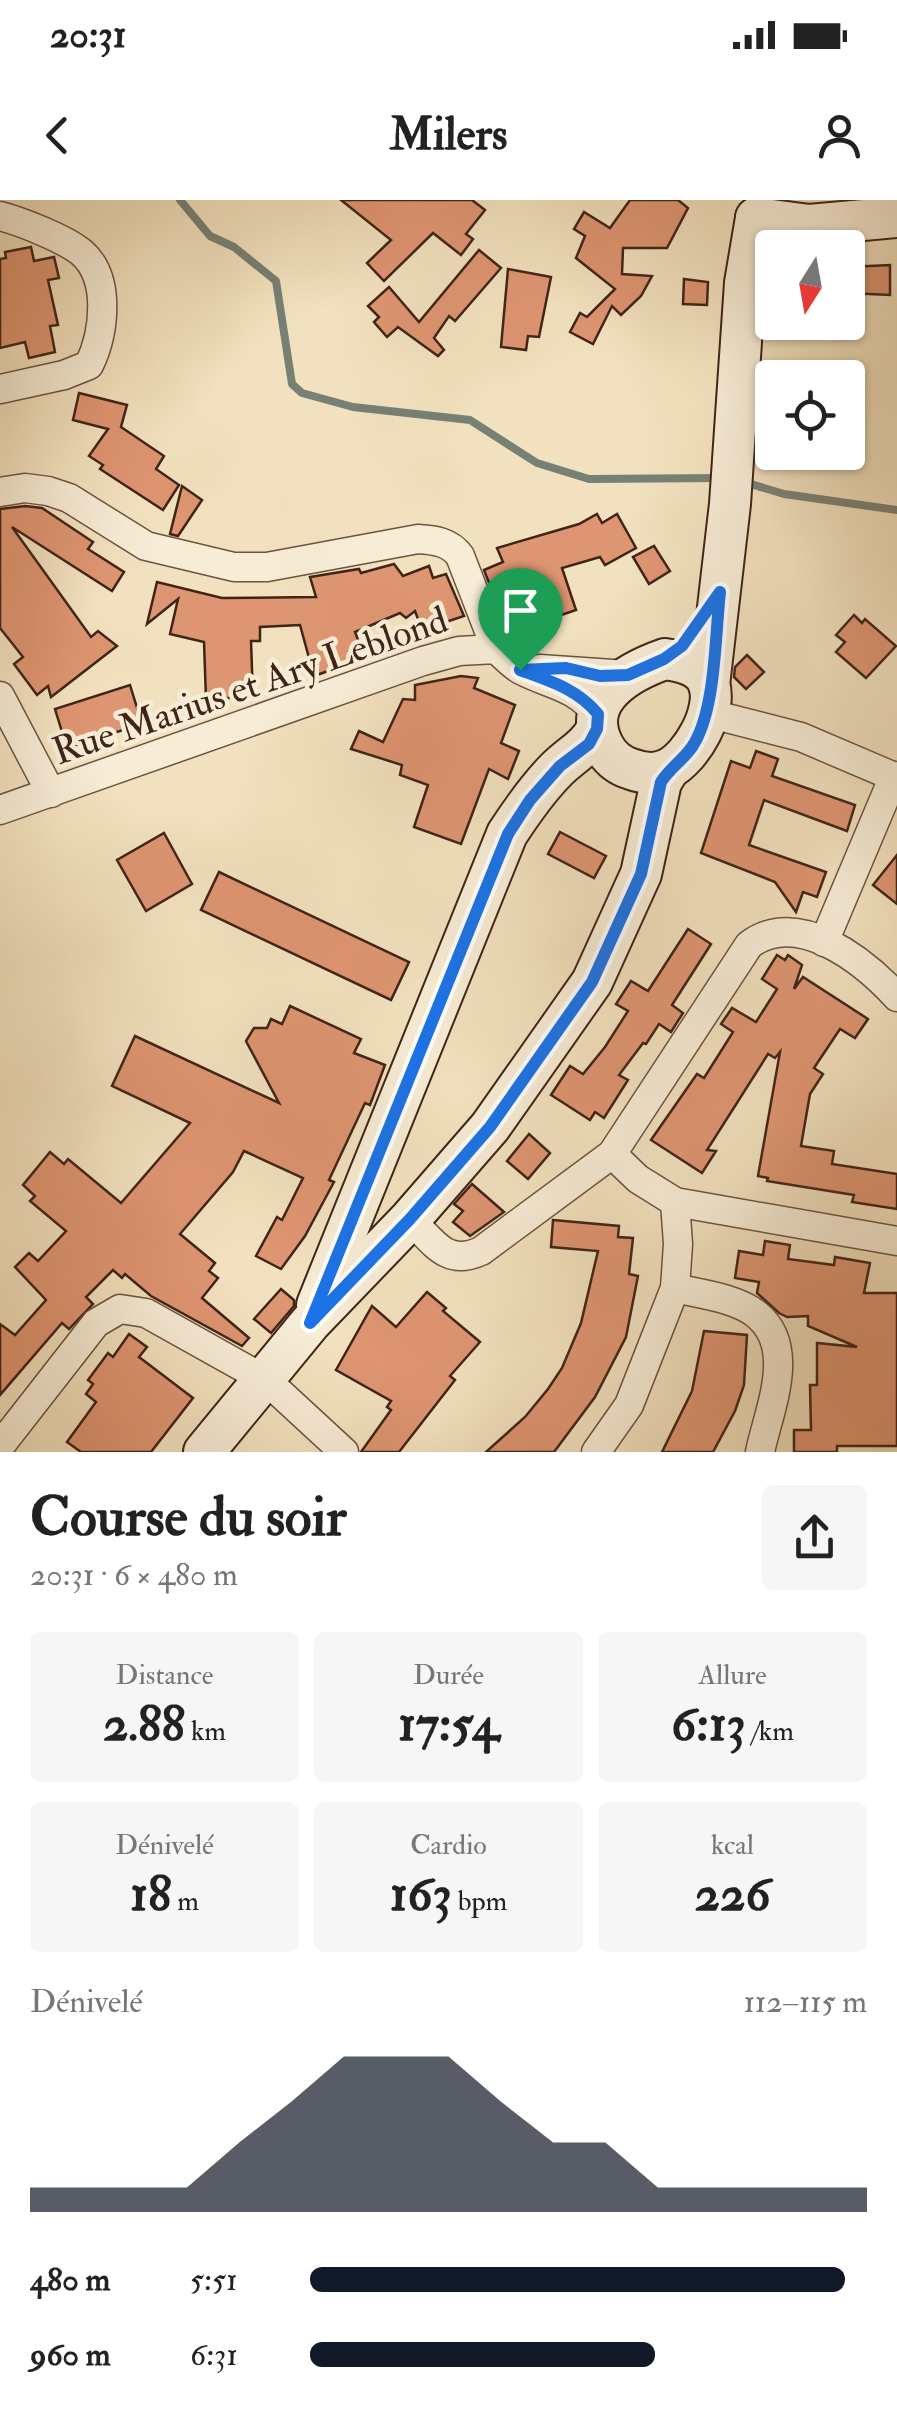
<!DOCTYPE html>
<html lang="fr">
<head>
<meta charset="utf-8">
<style>
  :root { --surface:#fff; --page:#f6f6f6; --text:#222; --muted:#767676; --accent:#111827 }
  body { margin:0; font-family:"IM FELL Double Pica",serif; background:var(--page); color:var(--text); height:100vh; display:flex; flex-direction:column; font-size:38px; white-space:nowrap }
  * { box-sizing:border-box; margin:0 }
  p { font-size:32px; color:var(--muted) }
  .icon { flex:none; width:55px; height:55px; fill:none; stroke:currentColor; stroke-width:2; stroke-linecap:round; stroke-linejoin:round }
  .map { position:relative; height:1252px; overflow:hidden }
  .details { display:flex; flex-direction:column; background:var(--surface); flex:1 }
  .details>* { flex:none }
  .needle { width:65px; rotate:191deg }
  .controls { position:absolute; left:755px; top:30px; display:grid; gap:20px }
  .controls a { display:grid; place-items:center; width:110px; height:110px; border-radius:10px; background:var(--surface); box-shadow:0 2px 8px #0004; font-size:50px }
  .pin { position:absolute; display:grid; place-items:center; width:85px; height:85px; color:#fff; margin:-102px -42px; border-radius:50% 50% 50% 0; rotate:-45deg; box-shadow:0 0 10px #0007 }
  .pin .icon { rotate:45deg }
  .round { display:grid; place-items:center; flex:none; width:105px; height:105px; border-radius:10px; background:var(--page) }
  .head { display:flex; align-items:center; justify-content:space-between; height:170px; padding:0 30px }
  h1 { font-size:55px; font-weight:800; line-height:75px }
  .metrics { display:grid; grid-template-columns:repeat(3,1fr); gap:15px; height:170px; padding:10px 30px }
  .metrics div { display:grid; align-content:center; border-radius:10px; background:var(--page); text-align:center }
  .metrics b { font-size:50px; font-weight:800 }
  .metrics small { font-size:28px; font-weight:400 }
  .metrics p { font-size:28px }
  .chart { height:280px; padding:20px 30px }
  .chart p { display:flex; justify-content:space-between }
  .chart svg { width:100%; height:180px; margin-top:10px; fill:var(--accent); opacity:.7 }
  ul { padding:0 30px; list-style:none; font-size:32px }
  li { display:grid; grid-template-columns:160px 120px 1fr; align-items:center; height:75px }
  li i { height:25px; border-radius:12px; background:var(--accent) }
  .status { display:flex; justify-content:space-between; align-items:center; height:70px; padding:0 50px; background:var(--surface); direction:ltr }
  .status svg { height:28px; fill:currentColor }
  header { display:flex; justify-content:space-between; align-items:center; height:130px; padding:0 30px; background:var(--surface); font-size:45px; font-weight:800 }
  .map>svg:first-child { display:block }
  .lines { fill:none; stroke-linecap:round; stroke-linejoin:round }
  .stream { stroke:#778075; stroke-width:8 }
  .building { fill:#de9571; stroke:#402418; stroke-width:2.5 }
  .street-casing { stroke:#6c5342; stroke-width:31 }
  .secondary-casing { stroke:#402418; stroke-width:44 }
  .street { stroke:#f7ecd5; stroke-width:28 }
  .secondary { stroke:#f7ecd5; stroke-width:40 }
  .route-casing { stroke:#fff; stroke-width:20 }
  .route { stroke:#1a73e8; stroke-width:12 }
  .labels { text-anchor:middle; dominant-baseline:central; stroke-width:9; stroke-linejoin:round; paint-order:stroke }
  .street-label { font-size:38px; fill:#402418; stroke:#f7ecd5 }
</style>
</head>
<body>
<div class="status"><b>20:31</b><svg viewBox="0 0 49 12"><path d="M0 12V9h3v3zM5 12V6h3v6zM10 12V3h3v9zM15 12V0h3v12zM26 1h20v11H26zM47 4h2v5h-2z"/></svg></div>
<header><svg class="icon" aria-label="back" viewBox="0 0 24 24"><path d="M15 5l-7 7 7 7"/></svg>Milers<svg class="icon" aria-label="person" viewBox="0 0 24 24"><circle cx="12" cy="8" r="4"/><path d="M4 21q1-7 8-7t8 7"/></svg></header>
<div class="map">
<svg width="897" height="1252" viewBox="0 0 897 1252">
  <rect width="100%" height="100%" fill="#f2e1be"/>
  <filter id="stains"><feTurbulence type="fractalNoise" baseFrequency=".002" numOctaves="4"/><feColorMatrix values="0 0 0 0 .2 0 0 0 0 .09 0 0 0 0 .02 0 0 0 .5 -.17"/></filter>
  <radialGradient id="worn" r=".72"><stop offset=".6" stop-color="#630" stop-opacity="0"/><stop offset="1" stop-color="#630" stop-opacity=".3"/></radialGradient>
  <g class="lines">
    <g class="stream">
      <path d="M180 0 210 36 234 47 276 81 292 184 302 193 353 207 470 220 537 263 589 279 720 278"/>
      <path d="M744 282 784 294 897 310"/>
    </g>
  </g>
  <g class="building">
    <path d="M341 0H472L485 10 466 34 473 39 461 55 433 33 384 81 367 63 391 40Z"/>
    <path d="M630 0H678L688 8 667 48H623L622 74 652 76 641 96 621 115 612 106 593 144 570 132 580 113 587 117 615 89 576 58 585 36 574 29 584 12 610 28Z"/>
    <path d="M31 47 34 61 54 57 59 78 48 80 58 125 50 126 55 152 29 158 25 142 0 148V59L6 58 5 52Z"/>
    <path d="M479 50 501 68 455 121 449 116 434 138 444 150 438 156 398 127 387 137 374 122 379 117 368 106 389 87 419 122Z"/>
    <path d="M890 65V95L848 93V67Z"/>
    <path d="M508 69 551 77 539 137 528 136 526 150 501 147Z"/>
    <path d="M684 79 708 82 707 105 683 104Z"/>
    <path d="M79 193 127 205 121 227 164 256 156 269 179 285 163 310 100 269 103 265 89 256 108 229 73 220Z"/>
    <path d="M182 286 202 300 178 336 170 334Z"/>
    <path d="M25 306 42 308 93 342 88 349 124 372 112 391 12 327 91 437 98 431 117 446 51 497 48 486 37 495 14 464 23 457 0 428V309Z"/>
    <path d="M597 314 602 323 617 314 636 348 605 365 600 357 562 368 576 410 547 420 544 413 507 429 484 370 503 362 497 348 579 324Z"/>
    <path d="M654 346 670 371 649 384 633 357Z"/>
    <path d="M394 364 403 376 429 366 433 378 446 374 464 416 422 430 415 411 406 418 400 413 355 432 365 458 314 476 300 425 260 427V441H251L253 497 206 499 204 442 170 434 178 399 147 424 157 382 222 398 316 397 310 377 359 369 361 373Z"/>
    <path d="M854 415 862 423 865 419 896 446 866 478 836 452 845 442 836 435Z"/>
    <path d="M747 455 764 472 746 489 734 477 735 467Z"/>
    <path d="M461 476 478 478 474 488 515 505 501 543 519 551 508 579 489 569 461 644 414 627 428 585 400 575 402 565 351 549 359 531 383 542 403 499 415 500V485Z"/>
    <path d="M130 485 142 524 67 548 55 509Z"/>
    <path d="M756 551 778 559 772 576 855 605 847 631 764 600 749 645 826 672 817 697 803 692 796 712 775 682 701 653 731 561 750 568Z"/>
    <path d="M560 632 606 656 594 678 548 654Z"/>
    <path d="M164 633 192 684 146 711 117 660Z"/>
    <path d="M897 655V704L873 685Z"/>
    <path d="M219 672 409 762 391 800 201 710Z"/>
    <path d="M688 729 711 744 672 805 683 813 671 832 659 824 646 844 643 843 619 875 628 880 604 918 595 912 590 920 551 895 570 866 583 874 605 847 628 811 616 804 631 781 648 791Z"/>
    <path d="M777 755 785 760 788 755 802 765 794 789 803 777 868 819 855 838 840 829 814 868 823 874 810 894 801 946 834 951 832 964 897 974V1009L852 1002 854 995 767 981 768 978 758 976 780 852 775 858 768 854 707 950 716 951 702 973 651 940 697 874 704 878 733 832 721 824 732 808 756 822 777 789 762 779Z"/>
    <path d="M290 806 361 839 354 853 385 865 370 905 365 903 329 980 334 982 305 1036 281 1069 256 1056 277 1017 282 1020 303 978 244 951 233 972 180 1034 215 1063 209 1071 218 1078 202 1098 249 1138 242 1146 151 1096 125 1074 122 1078 113 1070 86 1097 93 1104 69 1129 62 1123 0 1195V1124L15 1135 46 1100 15 1067 29 1053 38 1061 66 1031 30 1001 35 996 23 985 50 952 64 964 68 959 121 1003 190 923 112 886 135 836 279 903 246 841 254 828H267L271 819 282 824Z"/>
    <path d="M529 934 550 953 528 979 507 961Z"/>
    <path d="M472 984 504 1012 470 1036 453 1022 463 1011 454 1004Z"/>
    <path d="M553 1020 619 1026 618 1037 633 1038 629 1074 638 1076 626 1137 595 1197 554 1252H486L525 1217 548 1189 562 1168 581 1123 598 1051 551 1047Z"/>
    <path d="M765 1041 790 1045 788 1059 834 1065 835 1057 870 1063 864 1093H897V1246H837V1252H794V1230H811L810 1185H817V1143L857 1147 808 1126V1116L787 1117 779 1113 757 1093 759 1082 735 1078 739 1051 763 1055Z"/>
    <path d="M281 1089 294 1100V1106L271 1133 254 1119Z"/>
    <path d="M427 1092 446 1108 443 1111 480 1142 450 1176 455 1180 399 1252H361L391 1210 387 1207 391 1201 336 1170 372 1106 396 1127Z"/>
    <path d="M704 1131 747 1135 744 1185 735 1211 713 1252H662L692 1191Z"/>
    <path d="M129 1134 147 1147 139 1157 193 1198 151 1252H81L67 1242 96 1202 86 1194 93 1184 88 1180 108 1153 113 1157Z"/>
  </g>
  <g class="lines">
    <defs>
      <g id="street">
        <path d="M0 16C22 22 63 38 81 52 112 78 104 134 89 165L64 175 0 189"/>
        <path d="M0 292 25 288 48 291 69 298 146 346 234 367H267L418 339C435 340 450 342 460 356L496 449"/>
        <path d="M540 469 627 475"/>
        <path d="M0 496 51 593"/>
        <path d="M707 513 801 537 897 578"/>
        <path d="M0 610 423 461 459 451 496 449C504 456 512 465 521 470 552 486 574 485 598 515"/>
        <path d="M824 742 894 576"/>
        <path d="M612 954 638 979 675 1002 897 1041"/>
        <path d="M410 1019C434 1042 446 1067 481 1051L612 954 749 745C797 708 863 760 897 797"/>
        <path d="M675 1088C700 1094 736 1098 756 1114 798 1147 769 1209 760 1252"/>
        <path d="M0 1246 96 1123 120 1109 146 1113 266 1180 344 1252"/>
        <path d="M596 1252 629 1205 675 1088 678 1044 675 1002"/>
      </g>
      <g id="secondary">
        <path d="M756 18 809 25 897 17"/>
        <path d="M665 459C680 461 703 466 709 484 718 511 692 557 668 569 656 575 642 573 631 569 618 565 609 557 603 545 580 499 628 472 665 459Z"/>
        <path d="M709 485 730 304 745 83 756 18"/>
        <path d="M317 1105 507 634C522 611 537 589 557 569 572 554 587 548 597 529"/>
        <path d="M204 1252 310 1123 410 1019 490 927 592 782 641 674 661 582 669 569"/>
      </g>
    </defs>
    <use href="#street" class="street-casing"/>
    <use href="#secondary" class="secondary-casing"/>
    <use href="#street" class="street"/>
    <use href="#secondary" class="secondary"/>
  </g>
  <g class="lines">
    <defs>
      <path id="route" d="M720 392C715 435 716 512 692 547 683 560 670 568 661 582L641 674 592 782 490 927 410 1019 310 1123 508 634 530 600 560 566 589 544 597 529 598 514C577 489 550 481 520 470L566 468 600 476 628 475 664 459 682 446Z"/>
    </defs>
    <use href="#route" class="route-casing"/>
    <use href="#route" class="route"/>
  </g>
  <g class="labels">
    <g class="street-label">
      <text transform="translate(250 486) rotate(-19)">Rue Marius et Ary Leblond</text>
    </g>
  </g>
  <rect width="100%" height="100%" filter="url(#stains)"/>
  <rect width="100%" height="100%" fill="url(#worn)"/>
</svg>
<div class="controls">
<a><svg class="needle" viewBox="-14 -14 28 28"><path d="M0-13l5 13h-10z" fill="#e53935"/><path d="M0 13l5-13h-10z" fill="#767676"/></svg></a>
<a><svg class="icon" aria-label="locate" viewBox="0 0 24 24"><circle cx="12" cy="12" r="6"/><path d="M12 2v4M12 18v4M2 12h4M18 12h4"/></svg></a>
</div>
<div class="pin" style="left:520px;top:470px;background:#1e9e55"><svg class="icon" aria-label="arrive" viewBox="0 0 24 24"><path d="M6 21V4h12l-3 4 3 4H6"/></svg></div>
</div>
<section class="details">
<div class="head"><div><h1>Course du soir</h1><p>20:31 · 6 × 480 m</p></div><a class="round"><svg class="icon" aria-label="share" viewBox="0 0 24 24"><path d="M12 15V3M7 8l5-5 5 5M5 13v7h14v-7"/></svg></a></div>
<div class="metrics">
<div><p>Distance</p><b>2.88<small> km</small></b></div>
<div><p>Durée</p><b>17:54</b></div>
<div><p>Allure</p><b>6:13<small> /km</small></b></div>
</div>
<div class="metrics">
<div><p>Dénivelé</p><b>18<small> m</small></b></div>
<div><p>Cardio</p><b>163<small> bpm</small></b></div>
<div><p>kcal</p><b>226</b></div>
</div>
<div class="chart"><p><span>Dénivelé</span>112–115 m</p>
<svg viewBox="0 0 160 44" preserveAspectRatio="none"><path d="M0 44V38L10 38L20 38L30 38L40 27L50 17L60 6L70 6L80 6L90 17L100 27L110 27L120 38L130 38L140 38L150 38L160 38V44z"/></svg>
</div>
<ul>
<li><b>480 m</b>5:51<i style="width:96%"></i></li>
<li><b>960 m</b>6:31<i style="width:62%"></i></li>
</ul>
</section>
</body>
</html>
